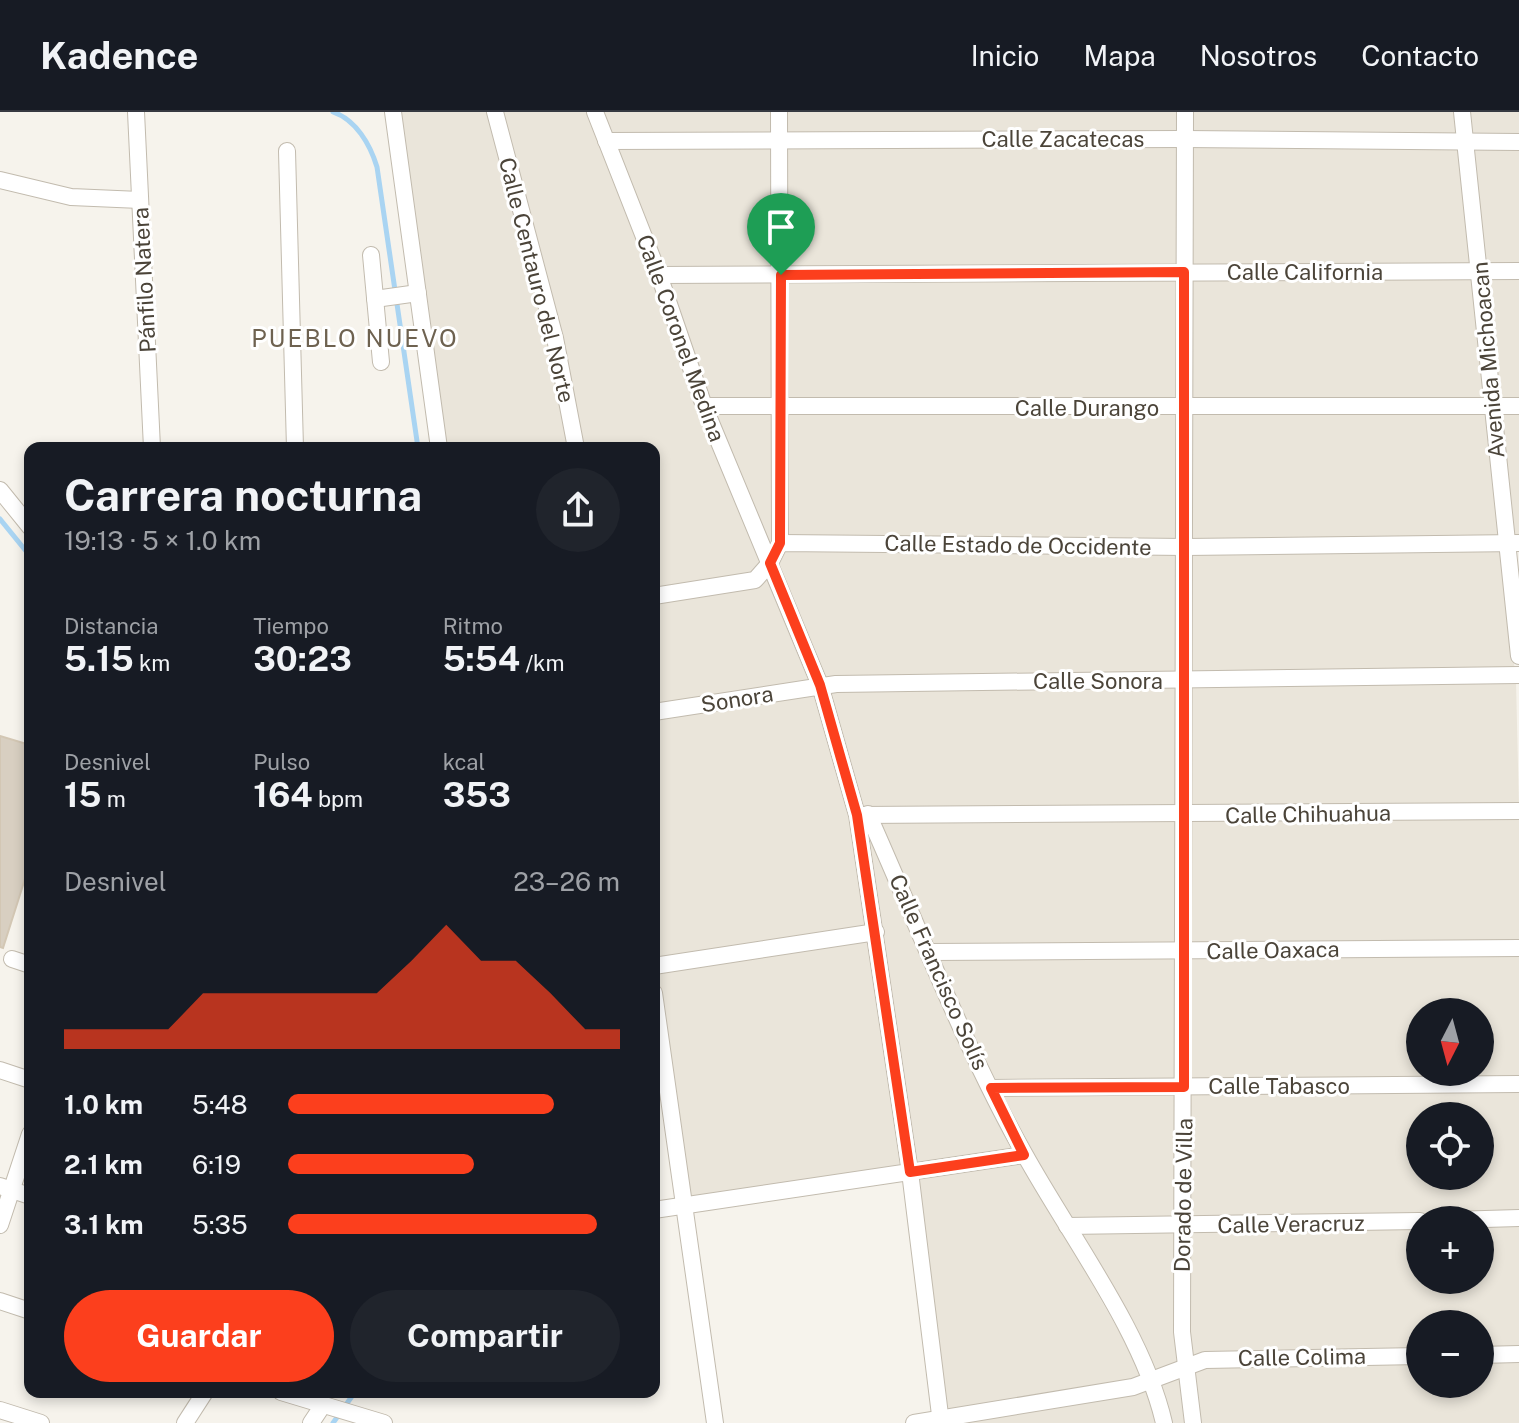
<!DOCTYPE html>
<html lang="es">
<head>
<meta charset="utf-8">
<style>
  :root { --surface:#171b24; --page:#20242c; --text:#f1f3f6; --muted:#9ea1a6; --line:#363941; --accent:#fc3f1d }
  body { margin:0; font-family:"Public Sans",sans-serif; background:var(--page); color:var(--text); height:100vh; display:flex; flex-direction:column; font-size:30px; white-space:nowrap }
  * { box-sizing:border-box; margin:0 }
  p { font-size:26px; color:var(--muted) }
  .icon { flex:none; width:44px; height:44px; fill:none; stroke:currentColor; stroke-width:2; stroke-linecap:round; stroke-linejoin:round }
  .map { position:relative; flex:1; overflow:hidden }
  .sheet { position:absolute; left:24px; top:330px; width:636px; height:956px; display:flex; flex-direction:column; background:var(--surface); border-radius:16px; box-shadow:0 4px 12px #0003 }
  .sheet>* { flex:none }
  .needle { width:52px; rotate:186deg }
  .fabs { position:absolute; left:1406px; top:886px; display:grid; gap:16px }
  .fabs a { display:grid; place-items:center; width:88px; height:88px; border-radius:50%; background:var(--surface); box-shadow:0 4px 12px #0003; font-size:40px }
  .pin { position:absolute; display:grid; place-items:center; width:68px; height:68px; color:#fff; margin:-82px -34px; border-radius:50% 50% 50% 0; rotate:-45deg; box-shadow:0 0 8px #0007 }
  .pin .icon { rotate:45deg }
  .round { display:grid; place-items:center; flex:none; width:84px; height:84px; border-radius:42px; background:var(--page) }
  .overview { display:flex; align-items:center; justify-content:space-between; height:136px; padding:0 40px }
  h1 { font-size:44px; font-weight:700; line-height:60px }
  .metrics { display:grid; grid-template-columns:repeat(3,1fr); gap:12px; height:136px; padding:8px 40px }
  .metrics div { display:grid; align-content:center }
  .metrics b { font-size:34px; font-weight:700 }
  .metrics small { font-size:22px; font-weight:400 }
  .metrics p { font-size:22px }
  .chart { height:224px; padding:16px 40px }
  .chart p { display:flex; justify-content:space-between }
  .chart svg { width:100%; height:144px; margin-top:8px; fill:var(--accent); opacity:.7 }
  .primary-button { display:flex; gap:16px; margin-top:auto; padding:16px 40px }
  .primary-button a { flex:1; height:92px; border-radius:48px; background:var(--accent); color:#fff; font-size:32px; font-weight:700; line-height:92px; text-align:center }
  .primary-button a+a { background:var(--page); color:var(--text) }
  ul { padding:0 40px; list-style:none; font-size:26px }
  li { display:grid; grid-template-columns:128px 96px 1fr; align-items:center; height:60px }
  li i { height:20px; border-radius:10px; background:var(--accent) }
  header { display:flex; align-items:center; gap:48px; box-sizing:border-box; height:112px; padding:0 40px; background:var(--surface); border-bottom:2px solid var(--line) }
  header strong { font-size:38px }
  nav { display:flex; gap:44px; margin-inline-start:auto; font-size:28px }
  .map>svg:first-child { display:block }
  .residential { fill:#eae5da; fill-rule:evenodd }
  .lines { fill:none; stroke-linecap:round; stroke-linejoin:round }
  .stream { stroke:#a9d4f2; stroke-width:5 }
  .building { fill:#d8cfc1; stroke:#d3c7b4; stroke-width:2 }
  .street-casing { stroke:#c2bbae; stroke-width:18 }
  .street { stroke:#fff; stroke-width:16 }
  .route-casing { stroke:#fff; stroke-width:16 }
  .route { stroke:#fc3f1d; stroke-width:10 }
  .labels { text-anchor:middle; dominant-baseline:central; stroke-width:6; stroke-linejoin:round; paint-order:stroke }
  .street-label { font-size:22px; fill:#4b4439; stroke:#fff }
  .neighbourhood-label { font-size:24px; letter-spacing:2px; fill:#6e6250; stroke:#fff }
</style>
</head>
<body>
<header>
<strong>Kadence</strong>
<nav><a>Inicio</a><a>Mapa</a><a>Nosotros</a><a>Contacto</a></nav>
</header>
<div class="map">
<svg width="1519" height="1311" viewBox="0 0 1519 1311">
  <rect width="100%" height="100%" fill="#f6f3ec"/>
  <g class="residential">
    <path d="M399 0H489L550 232 570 336H444Z"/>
    <path d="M501 0H588L764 450 757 460 654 479V336H581Z"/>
    <path d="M601 0H774L773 22 610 24Z"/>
    <path d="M785 0H1180V22L784 21Z"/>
    <path d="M1191 0H1457L1460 25 1191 22Z"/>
    <path d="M1468 0H1519V25H1470Z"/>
    <path d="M1190 32 1460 38 1473 153 1189 155Z"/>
    <path d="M784 33H1180L1179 155 787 157Z"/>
    <path d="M614 34H774L775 157 662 158Z"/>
    <path d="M1519 35V153H1485L1472 36Z"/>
    <path d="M1191 165 1474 166 1486 289 1191 291Z"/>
    <path d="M1486 165H1519V289H1497Z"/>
    <path d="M1179 166 1180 291 786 289V168Z"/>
    <path d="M666 168 775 169V289H708Z"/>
    <path d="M711 300 775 301 774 435 771 439Z"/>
    <path d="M787 300 1180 301 1181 429 785 426Z"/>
    <path d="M1487 300 1499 427 1192 429V301Z"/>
    <path d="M1499 300H1519V426H1510Z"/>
    <path d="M785 436 1181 440V563L824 567 776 452Z"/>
    <path d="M1500 437 1515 559 1191 563 1192 440Z"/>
    <path d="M769 463 812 569 654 595V490Z"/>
    <path d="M1516 570 1519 694 1191 698 1192 574Z"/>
    <path d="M1180 574V698L861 697 828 578Z"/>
    <path d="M816 579 851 703 870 816 655 848 654 605Z"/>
    <path d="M1519 705V831L1190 834 1192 709Z"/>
    <path d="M864 706 1016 1039 915 1053Z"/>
    <path d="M877 707 1180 709 1179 834 934 835Z"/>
    <path d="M871 826 904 1055 689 1087 656 859Z"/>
    <path d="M1519 842V967L1189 970V845ZM1420 900H1480V960H1420Z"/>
    <path d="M1179 845 1178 970 994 971 938 846Z"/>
    <path d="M1519 979V1101L1188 1109 1190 981ZM1420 1004H1480V1064H1420Z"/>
    <path d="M1000 981H1179L1177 1109 1069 1108Z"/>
    <path d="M1022 1049 1145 1265 946 1300 916 1064Z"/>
    <path d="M1480 1112H1519V1237H1480V1212H1420V1238L1190 1247 1187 1120 1420 1114V1168H1480Z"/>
    <path d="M1076 1119 1176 1120 1180 1250 1156 1261Z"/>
    <path d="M1480 1248H1519V1311H1199L1192 1257 1212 1252 1420 1249V1272H1480Z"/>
    <path d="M1181 1262 1188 1311H1169L1160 1271Z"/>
    <path d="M1149 1274 1158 1311H953Z"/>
  </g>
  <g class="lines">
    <g class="stream">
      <path d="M333 0C356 8 370 32 377 55L418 336"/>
      <path d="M0 407 30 444"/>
      <path d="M333 1311 355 1280"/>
    </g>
  </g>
  <path class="building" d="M0 624 30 633V751L3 836 0 835Z"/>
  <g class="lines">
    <defs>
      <g id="street">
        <path d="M136 0 152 336"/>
        <path d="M393 0 439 336"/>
        <path d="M495 0 555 226 576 336"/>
        <path d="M595 0 659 163 704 294 820 573 857 703 910 1060 941 1311"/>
        <path d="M779 0 780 431"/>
        <path d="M1185 0 1182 1220 1193 1311"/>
        <path d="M1462 0 1519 544"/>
        <path d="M606 29 1185 27 1519 30"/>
        <path d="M287 39 295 336"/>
        <path d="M0 68 71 85 140 88"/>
        <path d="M371 143 381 250"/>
        <path d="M659 163 1519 159"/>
        <path d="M375 187 418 181"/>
        <path d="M704 294H1519"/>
        <path d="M0 378 30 415"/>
        <path d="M654 484 755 468 770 451 780 431 1186 435 1519 431"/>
        <path d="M654 600 836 572 1519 563"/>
        <path d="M868 702C919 816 964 935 1025 1043 1071 1126 1143 1220 1164 1311"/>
        <path d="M859 703 1519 699"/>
        <path d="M930 840 1519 836"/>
        <path d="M12 847 30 853"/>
        <path d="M654 854 876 820"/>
        <path d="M654 881 715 1311"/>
        <path d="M0 958 30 968"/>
        <path d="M991 976 1519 972"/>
        <path d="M0 1074 30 1084"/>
        <path d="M654 1098 1024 1043"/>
        <path d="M1451 1108 1519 1106"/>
        <path d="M0 1113 30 1022"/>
        <path d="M1067 1114 1420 1109"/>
        <path d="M0 1189 30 1199"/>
        <path d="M1480 1243 1519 1242"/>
        <path d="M281 1280 384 1311"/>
        <path d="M0 1298 41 1311"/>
        <path d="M185 1311 205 1280"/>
        <path d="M311 1311 323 1293"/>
        <path d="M914 1311 1133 1275 1205 1248 1420 1244"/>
      </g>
    </defs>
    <use href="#street" class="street-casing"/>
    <use href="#street" class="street"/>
  </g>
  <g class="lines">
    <defs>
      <path id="route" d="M1184 160V975L991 976 1024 1043 910 1060 857 703 820 573 770 451 780 431 781 163Z"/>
    </defs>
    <use href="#route" class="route-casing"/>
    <use href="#route" class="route"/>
  </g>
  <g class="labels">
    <g class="street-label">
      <text x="1063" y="27">Calle Zacatecas</text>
      <text x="1305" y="160">Calle California</text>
      <text transform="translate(144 168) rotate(-93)">Pánfilo Natera</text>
      <text transform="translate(537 168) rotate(76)">Calle Centauro del Norte</text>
      <text transform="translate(681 226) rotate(70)">Calle Coronel Medina</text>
      <text transform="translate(1488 248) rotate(-95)">Avenida Michoacan</text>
      <text x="1087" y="296">Calle Durango</text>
      <text transform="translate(1018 433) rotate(1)">Calle Estado de Occidente</text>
      <text x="1098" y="569">Calle Sonora</text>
      <text transform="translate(737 587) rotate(-9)">Sonora</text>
      <text transform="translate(1308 702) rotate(-1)">Calle Chihuahua</text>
      <text transform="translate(1273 838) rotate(-1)">Calle Oaxaca</text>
      <text transform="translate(939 860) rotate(66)">Calle Francisco Solís</text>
      <text x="1279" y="974">Calle Tabasco</text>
      <text transform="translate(1183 1083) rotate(-89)">Dorado de Villa</text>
      <text transform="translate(1291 1112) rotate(-1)">Calle Veracruz</text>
      <text transform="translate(1302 1245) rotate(-1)">Calle Colima</text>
    </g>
    <g class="neighbourhood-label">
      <text x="355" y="226">PUEBLO NUEVO</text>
    </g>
  </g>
</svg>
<div class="fabs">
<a><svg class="needle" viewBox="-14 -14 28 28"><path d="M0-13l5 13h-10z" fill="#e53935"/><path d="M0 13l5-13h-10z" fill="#9ea1a6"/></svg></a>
<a><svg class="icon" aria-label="locate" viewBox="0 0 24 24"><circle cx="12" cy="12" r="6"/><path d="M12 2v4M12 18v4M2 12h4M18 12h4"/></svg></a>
<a>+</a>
<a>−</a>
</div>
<div class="pin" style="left:781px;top:163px;background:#1e9e55"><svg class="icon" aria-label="arrive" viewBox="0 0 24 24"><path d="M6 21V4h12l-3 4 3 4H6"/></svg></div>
<section class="sheet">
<div class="overview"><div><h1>Carrera nocturna</h1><p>19:13 · 5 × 1.0 km</p></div><a class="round"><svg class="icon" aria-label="share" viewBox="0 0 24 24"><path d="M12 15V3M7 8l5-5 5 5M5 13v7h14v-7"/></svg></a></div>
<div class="metrics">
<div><p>Distancia</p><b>5.15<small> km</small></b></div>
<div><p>Tiempo</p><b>30:23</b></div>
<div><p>Ritmo</p><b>5:54<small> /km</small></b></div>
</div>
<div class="metrics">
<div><p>Desnivel</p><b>15<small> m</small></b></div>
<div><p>Pulso</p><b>164<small> bpm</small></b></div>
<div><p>kcal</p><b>353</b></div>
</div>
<div class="chart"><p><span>Desnivel</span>23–26 m</p>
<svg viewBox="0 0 160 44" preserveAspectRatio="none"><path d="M0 44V38L10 38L20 38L30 38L40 27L50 27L60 27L70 27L80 27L90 27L100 17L110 6L120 17L130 17L140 27L150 38L160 38V44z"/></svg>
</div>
<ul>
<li><b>1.0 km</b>5:48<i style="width:80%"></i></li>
<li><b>2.1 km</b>6:19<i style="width:56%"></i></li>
<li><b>3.1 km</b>5:35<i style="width:93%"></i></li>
</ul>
<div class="primary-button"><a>Guardar</a><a>Compartir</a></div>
</section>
</div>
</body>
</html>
